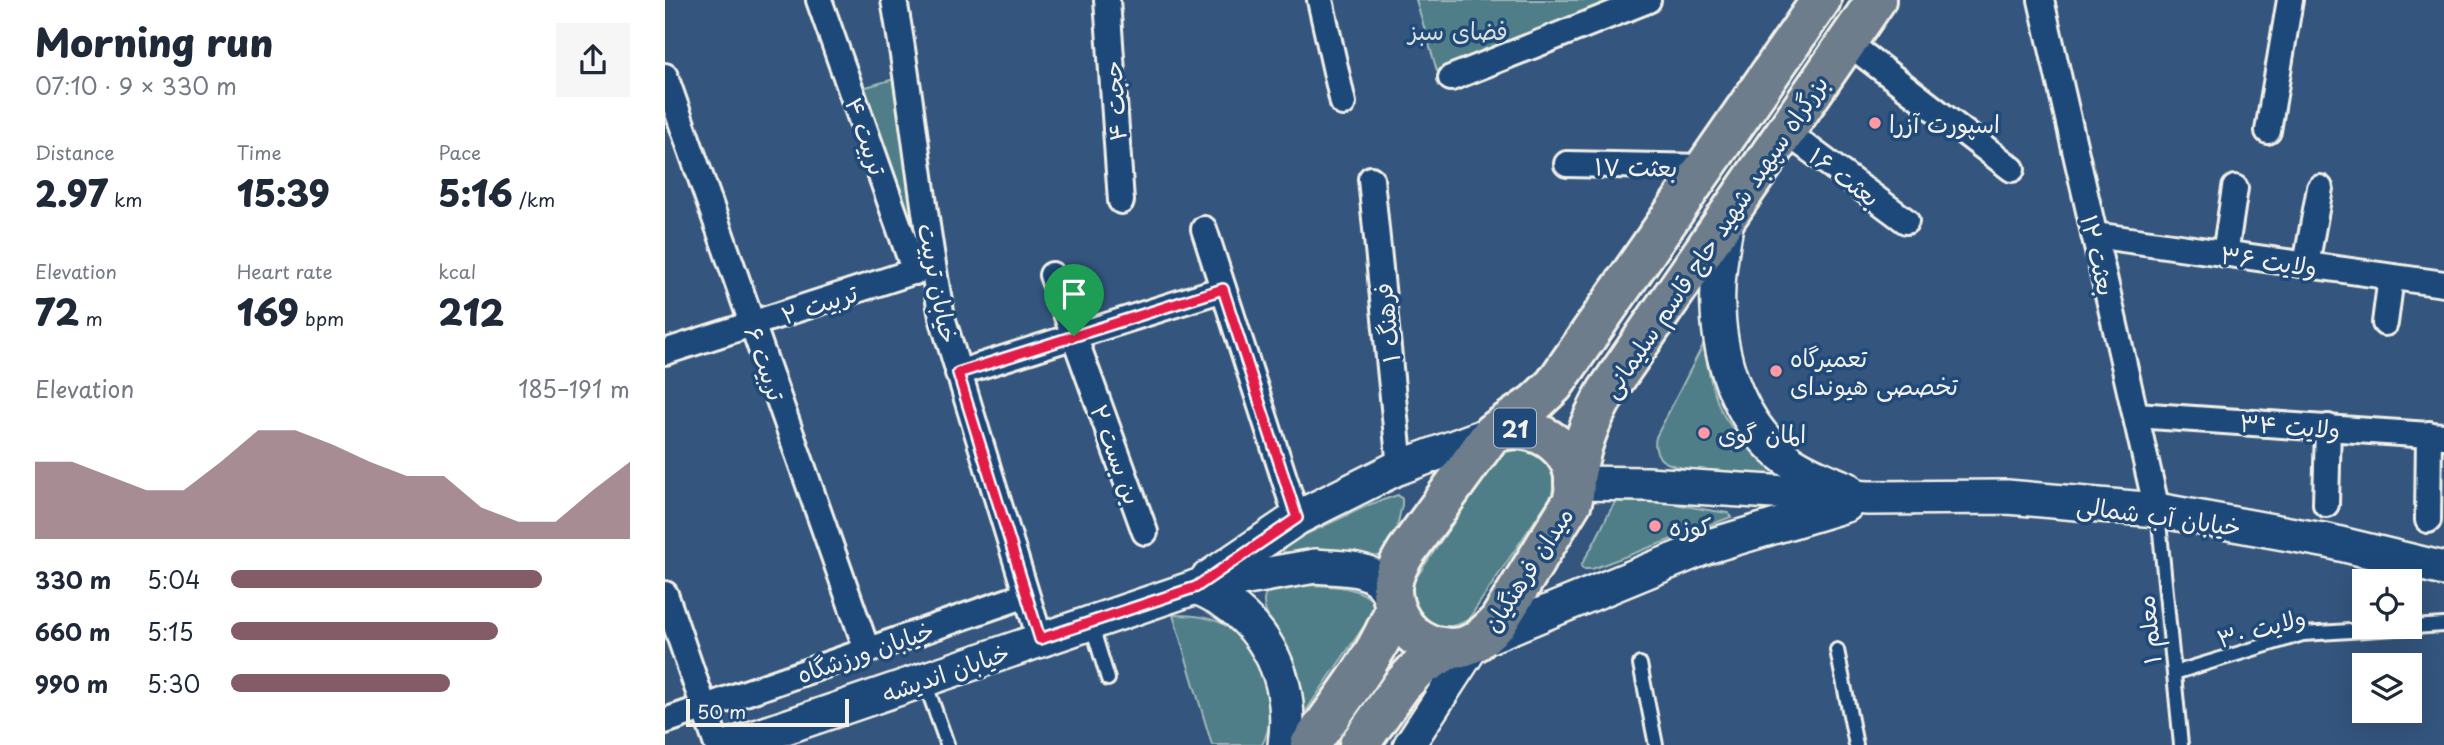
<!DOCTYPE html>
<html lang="en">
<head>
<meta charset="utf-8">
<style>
  :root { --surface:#fff; --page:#f6f6f7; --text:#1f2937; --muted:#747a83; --accent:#845c67 }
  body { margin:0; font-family:"Playpen Sans","Playpen Sans Arabic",sans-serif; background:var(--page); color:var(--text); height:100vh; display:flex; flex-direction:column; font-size:26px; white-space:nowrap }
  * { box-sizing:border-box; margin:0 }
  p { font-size:23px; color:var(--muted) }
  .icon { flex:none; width:38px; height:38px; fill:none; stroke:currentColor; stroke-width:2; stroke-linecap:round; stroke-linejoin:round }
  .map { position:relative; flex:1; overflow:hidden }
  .side { display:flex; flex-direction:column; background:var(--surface); width:665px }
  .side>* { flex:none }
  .buttons { position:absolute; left:1687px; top:569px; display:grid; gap:14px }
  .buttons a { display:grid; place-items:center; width:70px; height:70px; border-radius:0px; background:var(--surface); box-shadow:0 7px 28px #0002; font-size:35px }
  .scale { position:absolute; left:21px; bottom:18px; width:163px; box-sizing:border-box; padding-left:7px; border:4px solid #f4f1e8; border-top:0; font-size:19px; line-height:24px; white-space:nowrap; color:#f4f1e8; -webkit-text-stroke:5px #1f4a7a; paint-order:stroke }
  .pin { position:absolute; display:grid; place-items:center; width:60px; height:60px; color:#fff; margin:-72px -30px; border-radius:50% 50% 50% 0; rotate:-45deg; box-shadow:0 0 7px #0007 }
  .pin .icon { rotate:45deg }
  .round { display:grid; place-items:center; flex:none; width:74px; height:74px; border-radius:0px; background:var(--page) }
  .overview { display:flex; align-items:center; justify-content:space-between; height:119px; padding:0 35px }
  h1 { font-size:38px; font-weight:800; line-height:52px }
  .figures { display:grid; grid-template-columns:repeat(3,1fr); gap:10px; height:119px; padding:7px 35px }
  .figures div { display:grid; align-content:center }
  .figures b { font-size:35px; font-weight:800 }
  .figures small { font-size:19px; font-weight:400 }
  .figures p { font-size:19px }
  .chart { height:196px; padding:14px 35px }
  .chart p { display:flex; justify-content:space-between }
  .chart svg { width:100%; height:126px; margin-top:7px; fill:var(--accent); opacity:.7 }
  ul { padding:0 35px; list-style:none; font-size:23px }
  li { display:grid; grid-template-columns:112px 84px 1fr; align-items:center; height:52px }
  li i { height:18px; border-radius:9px; background:var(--accent) }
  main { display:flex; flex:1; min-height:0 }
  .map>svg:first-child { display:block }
  .green { fill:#507e88; stroke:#a2b8b8; stroke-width:2 }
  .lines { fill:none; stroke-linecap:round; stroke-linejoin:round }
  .service-casing { stroke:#f4f1e8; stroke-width:18 }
  .minor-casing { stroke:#f4f1e8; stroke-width:30 }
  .tertiary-casing { stroke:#f4f1e8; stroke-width:35 }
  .secondary-casing { stroke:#f4f1e8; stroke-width:38 }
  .trunk-casing { stroke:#f4f1e8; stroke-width:44 }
  .service { stroke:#1f4a7a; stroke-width:12 }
  .minor { stroke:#1f4a7a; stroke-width:24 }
  .tertiary { stroke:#1f4a7a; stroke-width:30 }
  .secondary { stroke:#1f4a7a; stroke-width:33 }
  .trunk { stroke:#6d7d8c; stroke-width:38 }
  .route-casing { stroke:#fff; stroke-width:14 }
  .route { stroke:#e11d48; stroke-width:9 }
  .poi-dot { fill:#ff9aa2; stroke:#1f4a7a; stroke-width:2.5 }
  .labels { text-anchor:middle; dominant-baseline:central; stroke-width:7; stroke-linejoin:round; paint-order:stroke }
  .shield { fill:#1f4a7a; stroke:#b4bfc7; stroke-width:2 }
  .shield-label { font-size:23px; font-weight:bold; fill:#f4f1e8 }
  .park-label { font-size:24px; fill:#dbe0da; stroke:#1f4a7a }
  .street-label { font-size:24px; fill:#f4f1e8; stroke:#1f4a7a }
  .poi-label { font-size:24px; fill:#f4f1e8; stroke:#1f4a7a; text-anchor:start }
</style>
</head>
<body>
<main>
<section class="side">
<div class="overview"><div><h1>Morning run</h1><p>07:10 · 9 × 330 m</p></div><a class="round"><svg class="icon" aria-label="share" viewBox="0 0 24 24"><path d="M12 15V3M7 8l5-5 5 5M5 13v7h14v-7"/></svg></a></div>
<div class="figures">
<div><p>Distance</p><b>2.97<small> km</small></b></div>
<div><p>Time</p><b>15:39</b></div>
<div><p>Pace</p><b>5:16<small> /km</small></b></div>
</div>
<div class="figures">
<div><p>Elevation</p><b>72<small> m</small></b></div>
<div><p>Heart rate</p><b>169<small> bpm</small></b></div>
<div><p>kcal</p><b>212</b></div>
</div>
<div class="chart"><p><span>Elevation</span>185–191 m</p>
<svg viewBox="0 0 160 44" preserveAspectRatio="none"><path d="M0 44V17L10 17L20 22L30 27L40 27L50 17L60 6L70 6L80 11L90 17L100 22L110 22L120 33L130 38L140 38L150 27L160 17V44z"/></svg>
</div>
<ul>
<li><b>330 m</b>5:04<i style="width:78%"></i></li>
<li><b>660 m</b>5:15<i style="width:67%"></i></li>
<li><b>990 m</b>5:30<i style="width:55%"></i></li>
</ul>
</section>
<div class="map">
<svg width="1779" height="745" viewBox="0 0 1779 745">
  <rect width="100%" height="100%" fill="#34557e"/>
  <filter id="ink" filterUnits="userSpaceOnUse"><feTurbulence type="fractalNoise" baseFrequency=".0143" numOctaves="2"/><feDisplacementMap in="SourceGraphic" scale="14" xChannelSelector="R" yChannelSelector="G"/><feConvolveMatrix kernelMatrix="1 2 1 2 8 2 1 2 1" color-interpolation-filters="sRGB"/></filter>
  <g filter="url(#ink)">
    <g class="green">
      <path d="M751 0H954L772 71Z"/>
      <path d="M229 79 255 233 247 235 194 89Z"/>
      <path d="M1038 345C1043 368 1047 393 1058 414 1071 438 1097 455 1116 473L1113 477C1091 476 1008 474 995 458 991 452 989 444 991 437Z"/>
      <path d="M853 449C879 452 892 469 887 495L803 620C770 638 742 618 749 581L833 457 842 452Z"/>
      <path d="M733 495 737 499V505C733 519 731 546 718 555 713 559 633 552 619 552L617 549 618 545 706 504Z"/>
      <path d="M953 498C991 499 1026 508 1063 513L1066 517 927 569H918L916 566C921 556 928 546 933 535 940 522 944 510 953 498Z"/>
      <path d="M634 585C659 586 693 583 711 604L710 610 634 721C634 704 635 687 631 671 628 662 625 653 620 645 612 630 590 607 603 590Z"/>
      <path d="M508 615C529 615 548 617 566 628 575 634 600 665 604 675 610 692 606 729 597 745H547Z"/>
    </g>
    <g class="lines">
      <defs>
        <g id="service">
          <path d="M1493 512 1516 745"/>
          <path d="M426 623 443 679"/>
          <path d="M1172 650 1191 745"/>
          <path d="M975 664 991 745"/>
          <path d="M1509 673 1638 634 1779 625"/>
          <path d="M260 682 282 744"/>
        </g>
        <g id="minor">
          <path d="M154 0 250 272"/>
          <path d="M229 0C248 105 257 212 277 317L375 639"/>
          <path d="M442 0 456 201"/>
          <path d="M655 0 678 103"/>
          <path d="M1376 0 1492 510"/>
          <path d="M1182 42 1347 169"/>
          <path d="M0 76 202 650"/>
          <path d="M786 78 983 0"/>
          <path d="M1120 131 1241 221"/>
          <path d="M1603 131 1625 0"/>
          <path d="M902 164 1040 167"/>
          <path d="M706 179 735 467"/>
          <path d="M539 229 632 518"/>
          <path d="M1429 235 1779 284"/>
          <path d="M1560 254 1570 188"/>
          <path d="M1641 265 1655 188"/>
          <path d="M387 275 480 532"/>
          <path d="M1720 323 1726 277"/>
          <path d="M0 352 266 266"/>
          <path d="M293 373 558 289"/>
          <path d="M1471 415 1779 436"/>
          <path d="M1661 504 1663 427"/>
          <path d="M1763 520 1764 434"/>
          <path d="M0 594 52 745"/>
          <path d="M0 721 361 595"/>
        </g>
        <path id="tertiary" d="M744 745 812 641"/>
        <g id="secondary">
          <path d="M1063 213C1058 245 1051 277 1053 309 1055 365 1077 427 1124 461 1141 473 1162 481 1182 489"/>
          <path d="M909 483 982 484 1203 498 1342 497 1492 510 1663 541 1779 569"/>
          <path d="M542 579 632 518 730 469 827 433"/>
          <path d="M531 587C597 614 630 675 620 745"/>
          <path d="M812 641 1041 547 1181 505"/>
          <path d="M68 745 531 587 650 566C669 568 695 566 711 578 719 583 724 593 729 601"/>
        </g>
        <g id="trunk">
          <path d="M827 433 870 403 889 385 1156 0"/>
          <path d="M909 483C916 446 923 424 942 391L1211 0"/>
          <path d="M645 745C675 701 712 658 730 608"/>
          <path d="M694 745 736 686 751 670 786 648 798 647 812 641 833 622 907 502C922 453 872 417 827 433L741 552C734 563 728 574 727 587 726 611 742 636 764 644 771 647 779 647 786 648"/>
        </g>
      </defs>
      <use href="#service" class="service-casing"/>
      <use href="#minor" class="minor-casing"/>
      <use href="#tertiary" class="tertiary-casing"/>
      <use href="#secondary" class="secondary-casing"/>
      <use href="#trunk" class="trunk-casing"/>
      <use href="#service" class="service"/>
      <use href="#minor" class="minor"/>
      <use href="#tertiary" class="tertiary"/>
      <use href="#secondary" class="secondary"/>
      <use href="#trunk" class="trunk"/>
    </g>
  </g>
  <g class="lines" filter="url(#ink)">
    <defs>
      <path id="route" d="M558 289 632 518 531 587 375 639 293 373Z"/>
    </defs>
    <use href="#route" class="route-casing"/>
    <use href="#route" class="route"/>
  </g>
  <g class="poi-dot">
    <circle cx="1210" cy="123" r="7"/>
    <circle cx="1111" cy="371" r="7"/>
    <circle cx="1039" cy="433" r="7"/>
    <circle cx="990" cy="526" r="7"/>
  </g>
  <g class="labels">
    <rect class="shield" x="829" y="408.5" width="42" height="39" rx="5"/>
    <g class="shield-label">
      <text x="850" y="428">21</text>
    </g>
    <g class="park-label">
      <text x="793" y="30">فضای سبز</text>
    </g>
    <g class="street-label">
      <text transform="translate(449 101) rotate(-94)">حجت ۴</text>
      <text transform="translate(202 136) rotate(71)">تربیت ۴</text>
      <text transform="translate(971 166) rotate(1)">بعثت ۱۷</text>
      <text transform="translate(1180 176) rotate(37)">بعثت ۱۶</text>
      <text transform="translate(1049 236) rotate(-56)">بزرگراه سپهبد شهید حاج قاسم سلیمانی</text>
      <text transform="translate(1434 255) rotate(77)">بعثت ۱۲</text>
      <text transform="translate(1604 260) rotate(8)">ولایت ۳۶</text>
      <text transform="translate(274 283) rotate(79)">خیابان تربیت</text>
      <text transform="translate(154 303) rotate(-18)">تربیت ۲</text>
      <text transform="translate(721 323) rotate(-96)">فرهنگ ۱</text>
      <text transform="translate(101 363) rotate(71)">تربیت ۶</text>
      <text transform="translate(1625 425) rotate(4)">ولایت ۳۴</text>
      <text transform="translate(452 454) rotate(70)">بن بست ۲</text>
      <text transform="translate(1494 515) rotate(8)">خیابان آب شمالی</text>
      <text transform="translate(862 569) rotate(-57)">میدان فرهنگیان</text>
      <text transform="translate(1596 627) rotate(-15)">ولایت ۳۰</text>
      <text transform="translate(1483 630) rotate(-96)">معلم ۱</text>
      <text transform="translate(200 651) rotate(-19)">خیابان ورزشگاه</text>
      <text transform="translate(280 672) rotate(-19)">خیابان اندیشه</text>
    </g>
    <g class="poi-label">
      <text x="1224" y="123">اسپورت آزرا</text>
      <text x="1125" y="357">تعمیرگاه<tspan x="1125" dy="28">تخصصی هیوندای</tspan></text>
      <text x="1053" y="433">المان گوی</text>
      <text x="1004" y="526">کوزه</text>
    </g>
  </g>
</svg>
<div class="buttons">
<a><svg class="icon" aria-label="locate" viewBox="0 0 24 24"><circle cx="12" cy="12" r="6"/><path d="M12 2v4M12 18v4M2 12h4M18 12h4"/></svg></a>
<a><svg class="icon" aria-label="layers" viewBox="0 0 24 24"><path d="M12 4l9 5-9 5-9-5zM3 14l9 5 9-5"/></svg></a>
</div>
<div class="scale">50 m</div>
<div class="pin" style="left:409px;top:336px;background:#1e9e55"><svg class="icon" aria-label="arrive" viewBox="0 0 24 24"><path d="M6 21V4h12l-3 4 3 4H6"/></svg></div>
</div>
</main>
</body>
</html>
